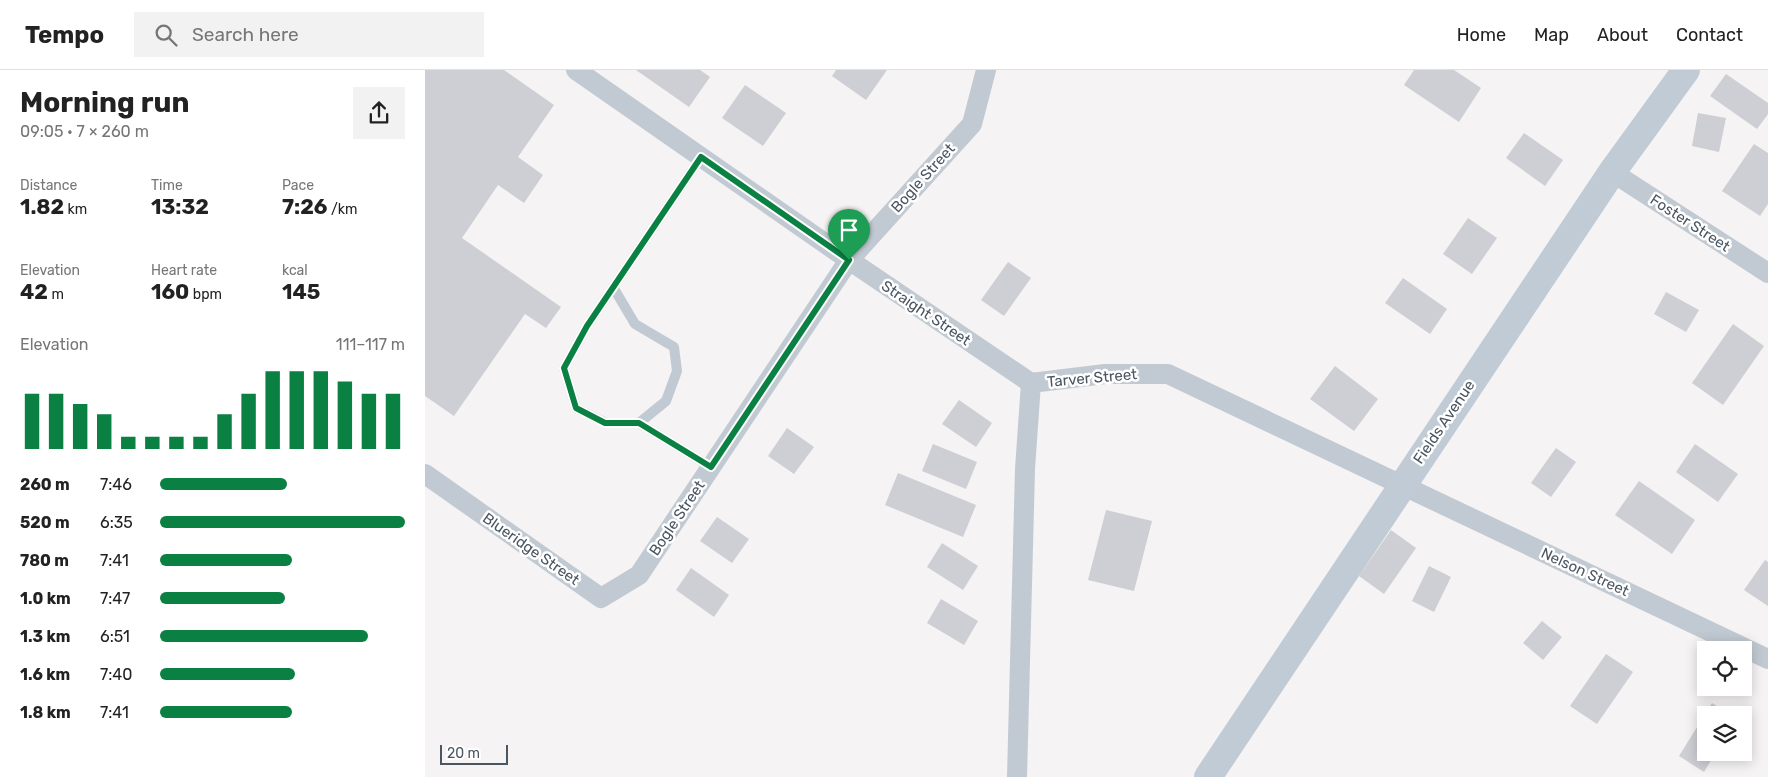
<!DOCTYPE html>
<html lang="en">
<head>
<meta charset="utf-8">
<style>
  :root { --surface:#fff; --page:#f2f2f2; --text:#222; --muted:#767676; --line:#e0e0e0; --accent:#0b8043 }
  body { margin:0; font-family:Rubik,sans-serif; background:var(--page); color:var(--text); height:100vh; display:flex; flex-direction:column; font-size:19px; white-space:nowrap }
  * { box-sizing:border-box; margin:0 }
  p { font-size:16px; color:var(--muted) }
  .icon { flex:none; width:28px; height:28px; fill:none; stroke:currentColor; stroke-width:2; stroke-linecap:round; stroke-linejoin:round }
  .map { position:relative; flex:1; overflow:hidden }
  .side { display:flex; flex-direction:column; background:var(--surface); width:425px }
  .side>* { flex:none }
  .fabs { position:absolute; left:1272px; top:571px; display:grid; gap:10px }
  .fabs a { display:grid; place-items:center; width:55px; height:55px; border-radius:0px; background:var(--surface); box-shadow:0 2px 12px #0003; font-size:25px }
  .scale { position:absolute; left:15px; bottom:12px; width:68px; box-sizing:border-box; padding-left:5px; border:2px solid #4a5661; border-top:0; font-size:14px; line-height:18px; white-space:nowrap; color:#4a5661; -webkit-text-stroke:4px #fff; paint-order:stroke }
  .pin { position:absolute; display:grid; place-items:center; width:42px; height:42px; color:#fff; margin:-51px -21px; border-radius:50% 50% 50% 0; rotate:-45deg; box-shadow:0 0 5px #0007 }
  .pin .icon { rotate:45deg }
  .round { display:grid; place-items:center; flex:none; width:52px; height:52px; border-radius:0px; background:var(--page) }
  .overview { display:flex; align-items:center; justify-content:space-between; height:85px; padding:0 20px }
  h1 { font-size:28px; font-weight:700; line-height:38px }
  .metrics { display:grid; grid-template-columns:repeat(3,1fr); gap:8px; height:85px; padding:5px 20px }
  .metrics div { display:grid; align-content:center }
  .metrics b { font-size:21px; font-weight:700 }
  .metrics small { font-size:14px; font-weight:400 }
  .metrics p { font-size:14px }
  .chart { height:140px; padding:10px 20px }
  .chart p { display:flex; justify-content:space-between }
  .chart svg { width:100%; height:90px; margin-top:5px; stroke:var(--accent); stroke-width:6 }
  ul { padding:0 20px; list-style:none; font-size:16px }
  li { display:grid; grid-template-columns:80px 60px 1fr; align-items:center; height:38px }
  li i { height:12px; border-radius:6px; background:var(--accent) }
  header { display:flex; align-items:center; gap:30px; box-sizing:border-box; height:70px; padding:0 25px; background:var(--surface); border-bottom:1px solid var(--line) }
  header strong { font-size:24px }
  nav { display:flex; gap:28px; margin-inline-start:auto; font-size:18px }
  .search { width:350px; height:45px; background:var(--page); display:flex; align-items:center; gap:12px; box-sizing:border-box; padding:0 18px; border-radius:0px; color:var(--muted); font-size:19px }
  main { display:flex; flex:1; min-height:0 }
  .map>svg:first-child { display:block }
  .building { fill:#cdcfd5 }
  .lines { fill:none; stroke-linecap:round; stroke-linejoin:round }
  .lane { stroke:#c1cad2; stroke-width:10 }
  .street { stroke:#c1cad2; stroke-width:20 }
  .secondary { stroke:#c1cbd6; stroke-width:28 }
  .route-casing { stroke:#fff; stroke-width:10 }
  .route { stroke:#0b8043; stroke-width:6 }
  .labels { text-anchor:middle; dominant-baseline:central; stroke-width:5; stroke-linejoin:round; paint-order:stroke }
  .street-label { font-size:15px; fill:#4a5661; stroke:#fff }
</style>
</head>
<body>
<header>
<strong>Tempo</strong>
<div class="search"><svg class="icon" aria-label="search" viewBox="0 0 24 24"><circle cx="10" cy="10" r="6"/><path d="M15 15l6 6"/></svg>Search here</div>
<nav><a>Home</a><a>Map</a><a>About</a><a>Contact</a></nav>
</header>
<main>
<section class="side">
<div class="overview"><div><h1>Morning run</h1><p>09:05 · 7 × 260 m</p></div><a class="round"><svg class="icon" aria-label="share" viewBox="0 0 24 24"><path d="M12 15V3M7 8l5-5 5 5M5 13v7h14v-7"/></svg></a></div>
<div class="metrics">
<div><p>Distance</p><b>1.82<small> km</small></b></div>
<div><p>Time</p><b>13:32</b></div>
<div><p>Pace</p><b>7:26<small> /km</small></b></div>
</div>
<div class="metrics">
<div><p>Elevation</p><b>42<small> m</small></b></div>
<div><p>Heart rate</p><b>160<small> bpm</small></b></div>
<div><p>kcal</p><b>145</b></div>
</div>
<div class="chart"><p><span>Elevation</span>111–117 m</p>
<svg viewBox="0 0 160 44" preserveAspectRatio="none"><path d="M5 44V17M15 44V17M25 44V22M35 44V27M45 44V38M55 44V38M65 44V38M75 44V38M85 44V27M95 44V17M105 44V6M115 44V6M125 44V6M135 44V11M145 44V17M155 44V17"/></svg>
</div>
<ul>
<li><b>260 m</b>7:46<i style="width:52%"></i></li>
<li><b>520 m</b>6:35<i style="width:100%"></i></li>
<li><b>780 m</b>7:41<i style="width:54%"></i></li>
<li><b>1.0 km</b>7:47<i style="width:51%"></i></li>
<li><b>1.3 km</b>6:51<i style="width:85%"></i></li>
<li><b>1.6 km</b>7:40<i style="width:55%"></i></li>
<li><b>1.8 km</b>7:41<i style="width:54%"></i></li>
</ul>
</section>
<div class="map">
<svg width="1343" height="707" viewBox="0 0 1343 707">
  <rect width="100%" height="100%" fill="#f5f3f3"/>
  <g class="building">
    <path d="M0 0H79L129 35 93 87 118 105 99 133 73 115 37 168 136 237 121 258 100 244 29 346 0 326Z"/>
    <path d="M211 0H275L285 7 264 37Z"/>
    <path d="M411 0H462L441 30 407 6Z"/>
    <path d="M989 0H1029L1056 18 1034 52 979 15Z"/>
    <path d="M1301 4 1343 33V44L1332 59 1285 26Z"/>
    <path d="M320 15 361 43 338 76 297 48Z"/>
    <path d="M1273 43 1301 48 1294 82 1267 76Z"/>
    <path d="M1099 63 1138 90 1120 116 1081 88Z"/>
    <path d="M1329 74 1343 83V134L1335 146 1297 121Z"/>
    <path d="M1043 148 1072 168 1047 204 1018 184Z"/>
    <path d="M583 192 606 208 579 246 556 230Z"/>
    <path d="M978 208 1022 239 1005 264 960 233Z"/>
    <path d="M1241 222 1274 240 1261 262 1229 244Z"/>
    <path d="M1308 254 1339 276 1298 335 1267 313Z"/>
    <path d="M910 296 953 329 929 361 885 329Z"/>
    <path d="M534 330 567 353 551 377 517 354Z"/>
    <path d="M362 358 389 377 369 404 343 386Z"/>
    <path d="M508 374 552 392 541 419 497 401Z"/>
    <path d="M1270 374 1313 404 1293 432 1251 402Z"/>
    <path d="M1131 378 1151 392 1126 427 1106 413Z"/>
    <path d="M473 403 551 435 538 467 460 435Z"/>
    <path d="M1214 411 1270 450 1247 484 1190 445Z"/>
    <path d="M681 440 727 451 709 521 663 510Z"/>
    <path d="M292 447 324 469 307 493 275 471Z"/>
    <path d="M966 460 991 478 959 524 934 506Z"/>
    <path d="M517 473 553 496 538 520 502 497Z"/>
    <path d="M1340 490 1343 492V536L1319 520Z"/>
    <path d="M1004 496 1026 507 1009 542 987 531Z"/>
    <path d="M266 498 304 525 289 547 251 520Z"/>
    <path d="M516 529 553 551 539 575 502 553Z"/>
    <path d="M1117 551 1137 567 1118 590 1098 573Z"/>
    <path d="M1181 584 1208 602 1172 654 1145 636Z"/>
    <path d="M1287 633 1306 645H1281V682H1291L1279 702 1254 686Z"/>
  </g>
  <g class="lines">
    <g class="lane">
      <path d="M188 217 210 254 249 277 252 301 241 331 214 353H181L151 338 139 298 162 256 276 87"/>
      <path d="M214 353 286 397"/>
    </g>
    <g class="street">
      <path d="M151 0 424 190 606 313"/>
      <path d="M1187 102 1343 203"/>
      <path d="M0 404 176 528 214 505 424 190 547 54 561 0"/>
      <path d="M592 707 600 399 606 313 680 304H743L1343 589"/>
    </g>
    <path class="secondary" d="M783 707 1187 102 1261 0"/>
  </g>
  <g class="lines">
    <defs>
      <path id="route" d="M276 87 424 190 286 397 214 353H180L151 338 139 298 162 256Z"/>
    </defs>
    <use href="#route" class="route-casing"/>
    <use href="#route" class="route"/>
  </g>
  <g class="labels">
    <g class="street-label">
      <text transform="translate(498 108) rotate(-48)">Bogle Street</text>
      <text transform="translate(1265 153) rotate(33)">Foster Street</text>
      <text transform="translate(501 243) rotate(34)">Straight Street</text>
      <text transform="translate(667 308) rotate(-5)">Tarver Street</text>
      <text transform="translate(1019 352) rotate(-56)">Fields Avenue</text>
      <text transform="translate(252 448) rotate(-56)">Bogle Street</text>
      <text transform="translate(106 479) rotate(35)">Blueridge Street</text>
      <text transform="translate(1160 502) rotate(25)">Nelson Street</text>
    </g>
  </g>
</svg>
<div class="fabs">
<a><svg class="icon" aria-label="locate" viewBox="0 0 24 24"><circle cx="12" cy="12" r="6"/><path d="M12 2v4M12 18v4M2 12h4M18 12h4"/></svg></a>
<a><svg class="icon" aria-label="layers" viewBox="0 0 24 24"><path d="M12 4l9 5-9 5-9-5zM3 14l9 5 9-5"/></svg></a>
</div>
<div class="scale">20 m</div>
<div class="pin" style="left:424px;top:190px;background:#1e9e55"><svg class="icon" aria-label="arrive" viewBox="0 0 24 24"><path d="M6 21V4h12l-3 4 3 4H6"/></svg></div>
</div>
</main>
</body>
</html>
